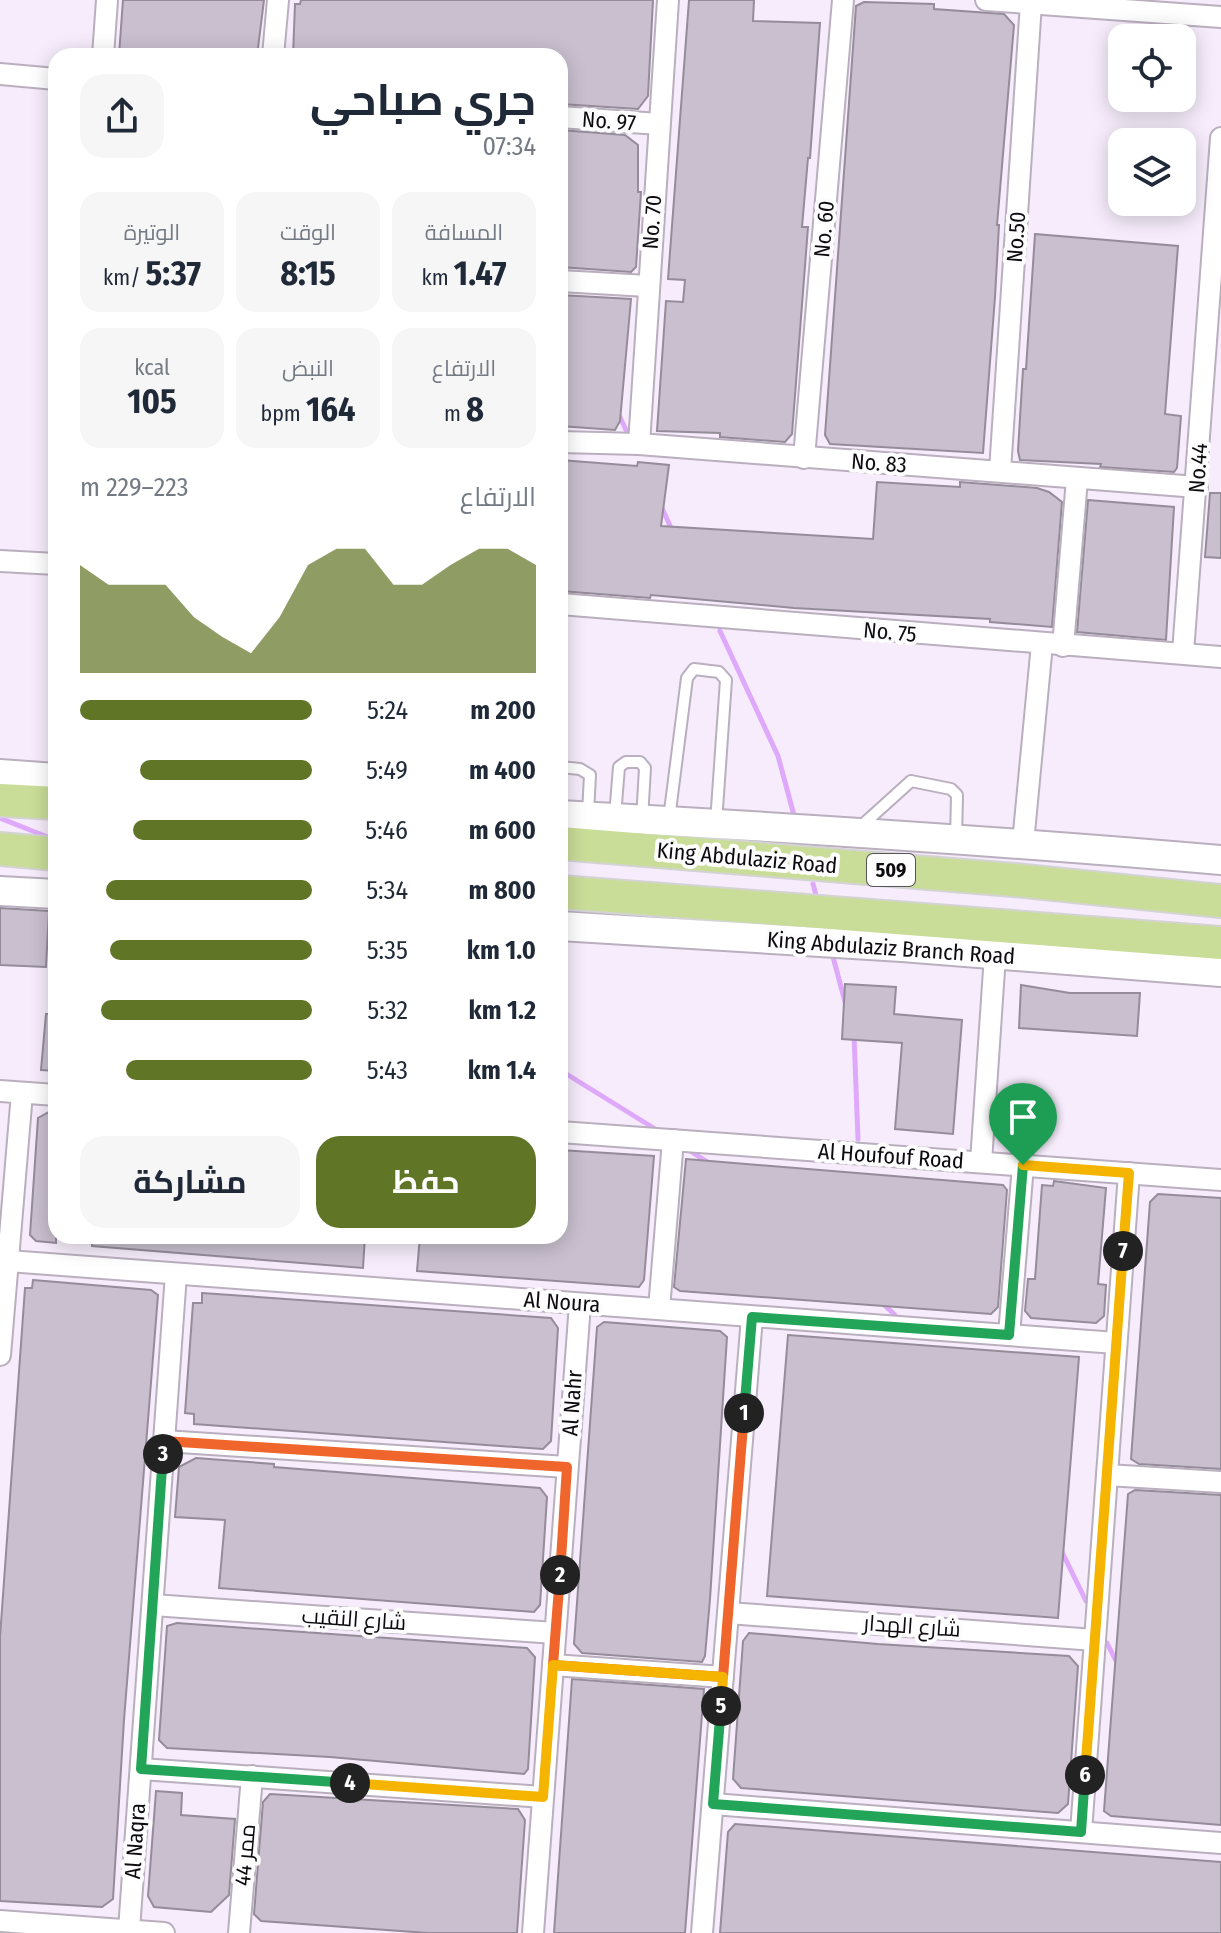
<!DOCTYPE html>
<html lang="ar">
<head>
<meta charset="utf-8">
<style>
  :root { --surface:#fff; --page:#f6f6f7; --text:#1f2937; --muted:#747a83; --accent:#607525 }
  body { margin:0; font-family:"Fira Sans Condensed",Cairo,sans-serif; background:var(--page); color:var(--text); direction:rtl; height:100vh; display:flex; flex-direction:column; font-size:30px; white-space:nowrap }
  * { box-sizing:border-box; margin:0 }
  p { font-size:26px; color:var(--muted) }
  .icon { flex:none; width:44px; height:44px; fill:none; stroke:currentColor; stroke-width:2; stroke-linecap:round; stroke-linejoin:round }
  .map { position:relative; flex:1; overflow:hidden; direction:ltr }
  .drawer { position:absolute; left:48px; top:48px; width:520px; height:1196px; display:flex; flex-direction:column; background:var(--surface); border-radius:24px; box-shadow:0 4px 20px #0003; direction:rtl }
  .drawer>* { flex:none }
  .tools { position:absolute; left:1108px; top:24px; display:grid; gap:16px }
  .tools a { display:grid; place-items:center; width:88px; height:88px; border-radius:16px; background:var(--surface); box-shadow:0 4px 20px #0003; font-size:40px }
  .pin { position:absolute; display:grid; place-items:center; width:68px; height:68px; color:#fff; margin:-82px -34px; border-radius:50% 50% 50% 0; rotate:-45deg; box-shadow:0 0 8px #0007 }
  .pin .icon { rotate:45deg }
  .km { position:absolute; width:40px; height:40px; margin:-20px; border-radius:50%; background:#222; color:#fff; font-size:22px; line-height:40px; text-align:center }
  .round { display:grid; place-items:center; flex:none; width:84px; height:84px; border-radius:24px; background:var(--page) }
  .summary { display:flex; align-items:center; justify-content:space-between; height:136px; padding:0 32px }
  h1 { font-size:44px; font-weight:700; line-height:60px }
  .metrics { display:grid; grid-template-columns:repeat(3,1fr); gap:12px; height:136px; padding:8px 32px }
  .metrics div { display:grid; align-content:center; border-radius:20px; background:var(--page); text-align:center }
  .metrics b { font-size:34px; font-weight:700 }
  .metrics small { font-size:22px; font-weight:400 }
  .metrics p { font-size:22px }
  .chart { height:224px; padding:16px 32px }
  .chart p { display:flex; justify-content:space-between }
  .chart svg { width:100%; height:144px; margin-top:8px; fill:var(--accent); opacity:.7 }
  .primary-button { display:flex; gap:16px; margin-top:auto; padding:16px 32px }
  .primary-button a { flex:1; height:92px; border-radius:24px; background:var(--accent); color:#fff; font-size:32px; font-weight:700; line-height:92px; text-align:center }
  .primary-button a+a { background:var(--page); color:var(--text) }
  ul { padding:0 32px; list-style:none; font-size:26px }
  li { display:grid; grid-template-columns:128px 96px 1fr; align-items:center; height:60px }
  li i { height:20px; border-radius:10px; background:var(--accent) }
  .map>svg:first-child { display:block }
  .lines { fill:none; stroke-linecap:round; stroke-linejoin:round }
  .stream { stroke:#dfa9fb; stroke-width:5 }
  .building { fill:#c9bfcf; stroke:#958c9a; stroke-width:2 }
  .lane-casing { stroke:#b9afbe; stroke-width:14 }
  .street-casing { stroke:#b9afbe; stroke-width:24 }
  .secondary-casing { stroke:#b9afbe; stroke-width:32 }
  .primary-casing { stroke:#d4d3d4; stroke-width:36 }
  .lane { stroke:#fff; stroke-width:10 }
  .street { stroke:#fff; stroke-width:20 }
  .secondary { stroke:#fff; stroke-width:28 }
  .primary { stroke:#cadd98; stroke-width:32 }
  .split-1-casing { stroke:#fff; stroke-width:16 }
  .split-2-casing { stroke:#fff; stroke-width:16 }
  .split-3-casing { stroke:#fff; stroke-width:16 }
  .split-4-casing { stroke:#fff; stroke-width:16 }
  .split-5-casing { stroke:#fff; stroke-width:16 }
  .split-6-casing { stroke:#fff; stroke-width:16 }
  .split-7-casing { stroke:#fff; stroke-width:16 }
  .split-8-casing { stroke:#fff; stroke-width:16 }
  .split-1 { stroke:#22a559; stroke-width:10 }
  .split-2 { stroke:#f0652b; stroke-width:10 }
  .split-3 { stroke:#f0652b; stroke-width:10 }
  .split-4 { stroke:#22a559; stroke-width:10 }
  .split-5 { stroke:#f5b400; stroke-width:10 }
  .split-6 { stroke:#22a559; stroke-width:10 }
  .split-7 { stroke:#f5b400; stroke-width:10 }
  .split-8 { stroke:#f5b400; stroke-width:10 }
  .labels { text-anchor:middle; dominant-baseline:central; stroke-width:8; stroke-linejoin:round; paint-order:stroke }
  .shield { fill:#fdfdfd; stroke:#565457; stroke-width:2 }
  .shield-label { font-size:20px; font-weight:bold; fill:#0e0b10 }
  .street-label { font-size:22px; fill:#0e0b10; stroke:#fdfdfd }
</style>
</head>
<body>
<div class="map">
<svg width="1221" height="1933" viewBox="0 0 1221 1933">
  <rect width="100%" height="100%" fill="#f6ecfb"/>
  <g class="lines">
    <g class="stream">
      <path d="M619 415 626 430"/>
      <path d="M661 506 672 530"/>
      <path d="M720 631 778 756 795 819"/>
      <path d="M0 818 55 840"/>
      <path d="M813 884 817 899"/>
      <path d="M832 953 845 1002"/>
      <path d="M854 1035 858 1139"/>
      <path d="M560 1070 660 1132"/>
      <path d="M687 1149 709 1163"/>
      <path d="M881 1302 895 1315"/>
      <path d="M1061 1550 1086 1601"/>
      <path d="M1107 1643 1117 1663"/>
    </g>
  </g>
  <g class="building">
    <path d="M123 0H264L257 56 186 51V56L119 55Z"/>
    <path d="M301 0H653L648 96 638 109 560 104V56H293L295 4H300Z"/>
    <path d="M689 0H754L753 21 820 23 810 158H808L802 227H808L792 434 785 442 720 437V433L657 431 666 301 683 302 685 280 668 279Z"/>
    <path d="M864 2 934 4V9L1004 14 1014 25 997 225H999L995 297 983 453 830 444 825 435 856 6Z"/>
    <path d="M560 130 625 135 638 145V192H641L636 267 631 272 560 267Z"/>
    <path d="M1035 234 1178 246 1165 414 1181 416 1177 468 1174 472 1100 467 1101 464 1020 460 1018 451 1023 369H1026Z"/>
    <path d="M560 295 631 299 620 421 615 430 560 426Z"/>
    <path d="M560 460 637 466 638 462 669 465 661 526 873 539 877 482 960 487V482L1037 488 1049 492 1062 502 1052 627 990 622V619L794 608 651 595 650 598 560 591Z"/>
    <path d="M1210 493H1221V558L1205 557Z"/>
    <path d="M1088 500 1174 507 1166 640 1077 632Z"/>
    <path d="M0 908 49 911 46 967 0 965Z"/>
    <path d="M845 984 896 987 894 1014 962 1020 953 1134 895 1129 902 1043 842 1039Z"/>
    <path d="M1021 985 1070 993H1140L1137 1036 1019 1028Z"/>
    <path d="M46 1014H56V1071L41 1070Z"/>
    <path d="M56 1108V1243L36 1241 30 1235 38 1118Z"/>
    <path d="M560 1150 654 1156 644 1280 639 1287 417 1271 420 1236H560Z"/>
    <path d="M686 1159 1003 1185 1007 1190 998 1307 991 1314 680 1291 674 1287Z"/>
    <path d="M1054 1181 1106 1188 1098 1284 1106 1285 1104 1316 1096 1323 1031 1318 1025 1311 1028 1279H1035L1042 1185 1053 1186Z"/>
    <path d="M1158 1194 1221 1198V1469L1139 1464 1131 1459 1150 1202Z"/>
    <path d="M92 1236H365L363 1268 92 1246Z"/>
    <path d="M33 1280 151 1290 158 1295 124 1720 113 1899 102 1907 0 1901V1637L25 1288H32Z"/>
    <path d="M202 1293 551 1318 558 1328 551 1441 543 1449 194 1424V1414L185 1413 193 1303H202Z"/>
    <path d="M604 1322 720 1331 727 1337 710 1599 705 1656 702 1662 582 1653 574 1644 597 1327Z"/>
    <path d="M788 1335 1079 1357 1058 1618 767 1596Z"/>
    <path d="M196 1458 274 1464V1467L540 1488 547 1497 540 1605 534 1612 219 1588 225 1520 175 1517 179 1467Z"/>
    <path d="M1135 1490 1221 1495V1825L1111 1816 1104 1811 1128 1494Z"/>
    <path d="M177 1623 527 1648 535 1657 528 1769 524 1774 330 1757 167 1748 159 1740 167 1626Z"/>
    <path d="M749 1633 878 1644 1069 1656 1078 1666 1068 1804 1058 1813 741 1788 733 1779 743 1641Z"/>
    <path d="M572 1679 704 1689 685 1933H554Z"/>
    <path d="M156 1791 182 1793 181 1815 235 1819 229 1895 211 1912 154 1907 148 1896Z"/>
    <path d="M270 1794 518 1809 525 1820 517 1933H428L261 1921 254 1914 263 1802Z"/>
    <path d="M735 1824 1221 1862V1933H720L728 1832Z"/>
  </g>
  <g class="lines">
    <defs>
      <g id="lane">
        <path d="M560 767 580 769 590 775 588 813"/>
        <path d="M615 816 619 767 626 762H640L645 768 642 819"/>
        <path d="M669 819 687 678 694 669 719 672 726 680 716 823"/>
        <path d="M859 828 911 781 951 789 957 795 956 839"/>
      </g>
      <g id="street">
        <path d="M986 0 1221 17"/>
        <path d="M103 56 107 0"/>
        <path d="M273 56 278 0"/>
        <path d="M0 74 56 79"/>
        <path d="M560 117 659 124"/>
        <path d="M560 281 648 286"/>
        <path d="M560 442 639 444 1197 487"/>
        <path d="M639 444 668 0"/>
        <path d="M804 458 843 0"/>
        <path d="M1000 471 1031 3"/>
        <path d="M0 561 56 564"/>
        <path d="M560 604 1221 657"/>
        <path d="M1063 646 1077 479"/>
        <path d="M1183 653 1221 138"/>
        <path d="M1023 843 1042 644"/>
        <path d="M0 1091 56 1095"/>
        <path d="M560 1132 1221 1180"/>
        <path d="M981 1162 995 955"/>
        <path d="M8 1261 1116 1343"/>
        <path d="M659 1309 673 1140"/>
        <path d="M1009 1335 1023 1165"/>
        <path d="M0 1355 22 1093"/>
        <path d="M164 1441 567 1467"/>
        <path d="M1107 1475 1221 1482"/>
        <path d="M153 1605 555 1633"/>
        <path d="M728 1613 1095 1640"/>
        <path d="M553 1665 723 1677"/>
        <path d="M141 1769 543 1797"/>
        <path d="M713 1804 1221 1843"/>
        <path d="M1081 1832 1129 1173"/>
        <path d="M0 1921 164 1933"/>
        <path d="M129 1930 176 1274"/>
        <path d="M239 1933 252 1776"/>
        <path d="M533 1933 580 1304"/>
        <path d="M702 1933 752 1317"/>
      </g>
      <g id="secondary">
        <path d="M0 774 56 778"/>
        <path d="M560 815C780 827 1001 841 1221 860"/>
        <path d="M0 891 56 894"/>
        <path d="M560 926 902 947 1221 972"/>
      </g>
      <g id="primary">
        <path d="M0 800 56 803"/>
        <path d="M560 843 1014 880 1221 901"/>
        <path d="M0 849 56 854"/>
        <path d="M560 892 1221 943"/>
      </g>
    </defs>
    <use href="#lane" class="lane-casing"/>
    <use href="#street" class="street-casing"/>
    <use href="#secondary" class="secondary-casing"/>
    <use href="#primary" class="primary-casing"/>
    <use href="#lane" class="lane"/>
    <use href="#street" class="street"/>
    <use href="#secondary" class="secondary"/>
    <use href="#primary" class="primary"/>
  </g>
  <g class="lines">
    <defs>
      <path id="split-1" d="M744 1413 752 1317 1009 1335 1023 1165"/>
      <path id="split-2" d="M560 1575 553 1665 723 1677 744 1413"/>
      <path id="split-3" d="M163 1454 164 1441 567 1467 560 1575"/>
      <path id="split-4" d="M163 1454 141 1769 350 1783"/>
      <path id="split-5" d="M350 1783 543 1797 553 1665 723 1677 721 1706"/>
      <path id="split-6" d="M721 1706 713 1804 1081 1832 1085 1775"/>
      <path id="split-7" d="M1085 1775 1123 1251"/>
      <path id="split-8" d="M1023 1165 1129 1173 1123 1251"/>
    </defs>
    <use href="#split-1" class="split-1-casing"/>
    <use href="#split-2" class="split-2-casing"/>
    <use href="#split-3" class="split-3-casing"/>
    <use href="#split-4" class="split-4-casing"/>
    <use href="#split-5" class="split-5-casing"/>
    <use href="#split-6" class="split-6-casing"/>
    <use href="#split-7" class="split-7-casing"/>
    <use href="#split-8" class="split-8-casing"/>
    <use href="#split-1" class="split-1"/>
    <use href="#split-2" class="split-2"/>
    <use href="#split-3" class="split-3"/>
    <use href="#split-4" class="split-4"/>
    <use href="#split-5" class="split-5"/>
    <use href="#split-6" class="split-6"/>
    <use href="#split-7" class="split-7"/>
    <use href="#split-8" class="split-8"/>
  </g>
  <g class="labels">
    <rect class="shield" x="867" y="854" width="48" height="32" rx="6"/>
    <g class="shield-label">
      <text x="891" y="870">509</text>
    </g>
    <g class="street-label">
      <text transform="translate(609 121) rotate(4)">No. 97</text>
      <text transform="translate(652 222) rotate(-86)">No. 70</text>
      <text transform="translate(824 229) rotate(-85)">No. 60</text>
      <text transform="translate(1016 237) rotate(-86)">No.50</text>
      <text transform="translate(879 463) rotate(4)">No. 83</text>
      <text transform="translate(1198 468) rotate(-86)">No.44</text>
      <text transform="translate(890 632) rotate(5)">No. 75</text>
      <text transform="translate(747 858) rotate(5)">King Abdulaziz Road</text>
      <text transform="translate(891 948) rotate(4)">King Abdulaziz Branch Road</text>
      <text transform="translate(891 1156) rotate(4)">Al Houfouf Road</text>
      <text transform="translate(562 1302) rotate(4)">Al Noura</text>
      <text transform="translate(572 1403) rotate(-86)">Al Nahr</text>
      <text transform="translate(354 1619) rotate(4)">شارع النقيب</text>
      <text transform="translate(912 1626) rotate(4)">شارع الهدار</text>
      <text transform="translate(135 1841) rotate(-86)">Al Naqra</text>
      <text transform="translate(245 1855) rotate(-85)">ممر 44</text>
    </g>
  </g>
</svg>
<div class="tools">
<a><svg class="icon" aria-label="locate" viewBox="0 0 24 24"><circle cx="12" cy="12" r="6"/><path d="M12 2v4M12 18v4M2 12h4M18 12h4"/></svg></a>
<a><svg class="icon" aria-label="layers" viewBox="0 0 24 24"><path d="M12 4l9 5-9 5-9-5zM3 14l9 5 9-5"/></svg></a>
</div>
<div class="pin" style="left:1023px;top:1165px;background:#1e9e55"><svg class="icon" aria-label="arrive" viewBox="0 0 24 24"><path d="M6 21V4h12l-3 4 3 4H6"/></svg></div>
<b class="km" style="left:744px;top:1413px">1</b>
<b class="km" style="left:560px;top:1575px">2</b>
<b class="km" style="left:163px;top:1454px">3</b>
<b class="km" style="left:350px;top:1783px">4</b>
<b class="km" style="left:721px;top:1706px">5</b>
<b class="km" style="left:1085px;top:1775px">6</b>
<b class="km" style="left:1123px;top:1251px">7</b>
<section class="drawer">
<div class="summary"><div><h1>جري صباحي</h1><p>07:34</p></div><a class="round"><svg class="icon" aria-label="share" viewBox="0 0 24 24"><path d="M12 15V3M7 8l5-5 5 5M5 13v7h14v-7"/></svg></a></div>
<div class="metrics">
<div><p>المسافة</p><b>1.47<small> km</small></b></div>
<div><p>الوقت</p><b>8:15</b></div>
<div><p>الوتيرة</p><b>5:37<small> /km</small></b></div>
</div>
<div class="metrics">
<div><p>الارتفاع</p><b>8<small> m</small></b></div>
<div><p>النبض</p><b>164<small> bpm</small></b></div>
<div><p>kcal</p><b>105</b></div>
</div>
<div class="chart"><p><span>الارتفاع</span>223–229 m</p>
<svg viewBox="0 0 160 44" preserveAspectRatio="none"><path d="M0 44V11L10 17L20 17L30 17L40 27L50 33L60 38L70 27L80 11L90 6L100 6L110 17L120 17L130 11L140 6L150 6L160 11V44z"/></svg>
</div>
<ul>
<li><b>200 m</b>5:24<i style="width:100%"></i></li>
<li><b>400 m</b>5:49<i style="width:74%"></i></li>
<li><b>600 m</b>5:46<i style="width:77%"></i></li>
<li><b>800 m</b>5:34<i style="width:89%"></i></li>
<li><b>1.0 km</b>5:35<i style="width:87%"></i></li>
<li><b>1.2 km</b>5:32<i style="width:91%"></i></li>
<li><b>1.4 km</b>5:43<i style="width:80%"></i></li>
</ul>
<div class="primary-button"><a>حفظ</a><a>مشاركة</a></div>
</section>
</div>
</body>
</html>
